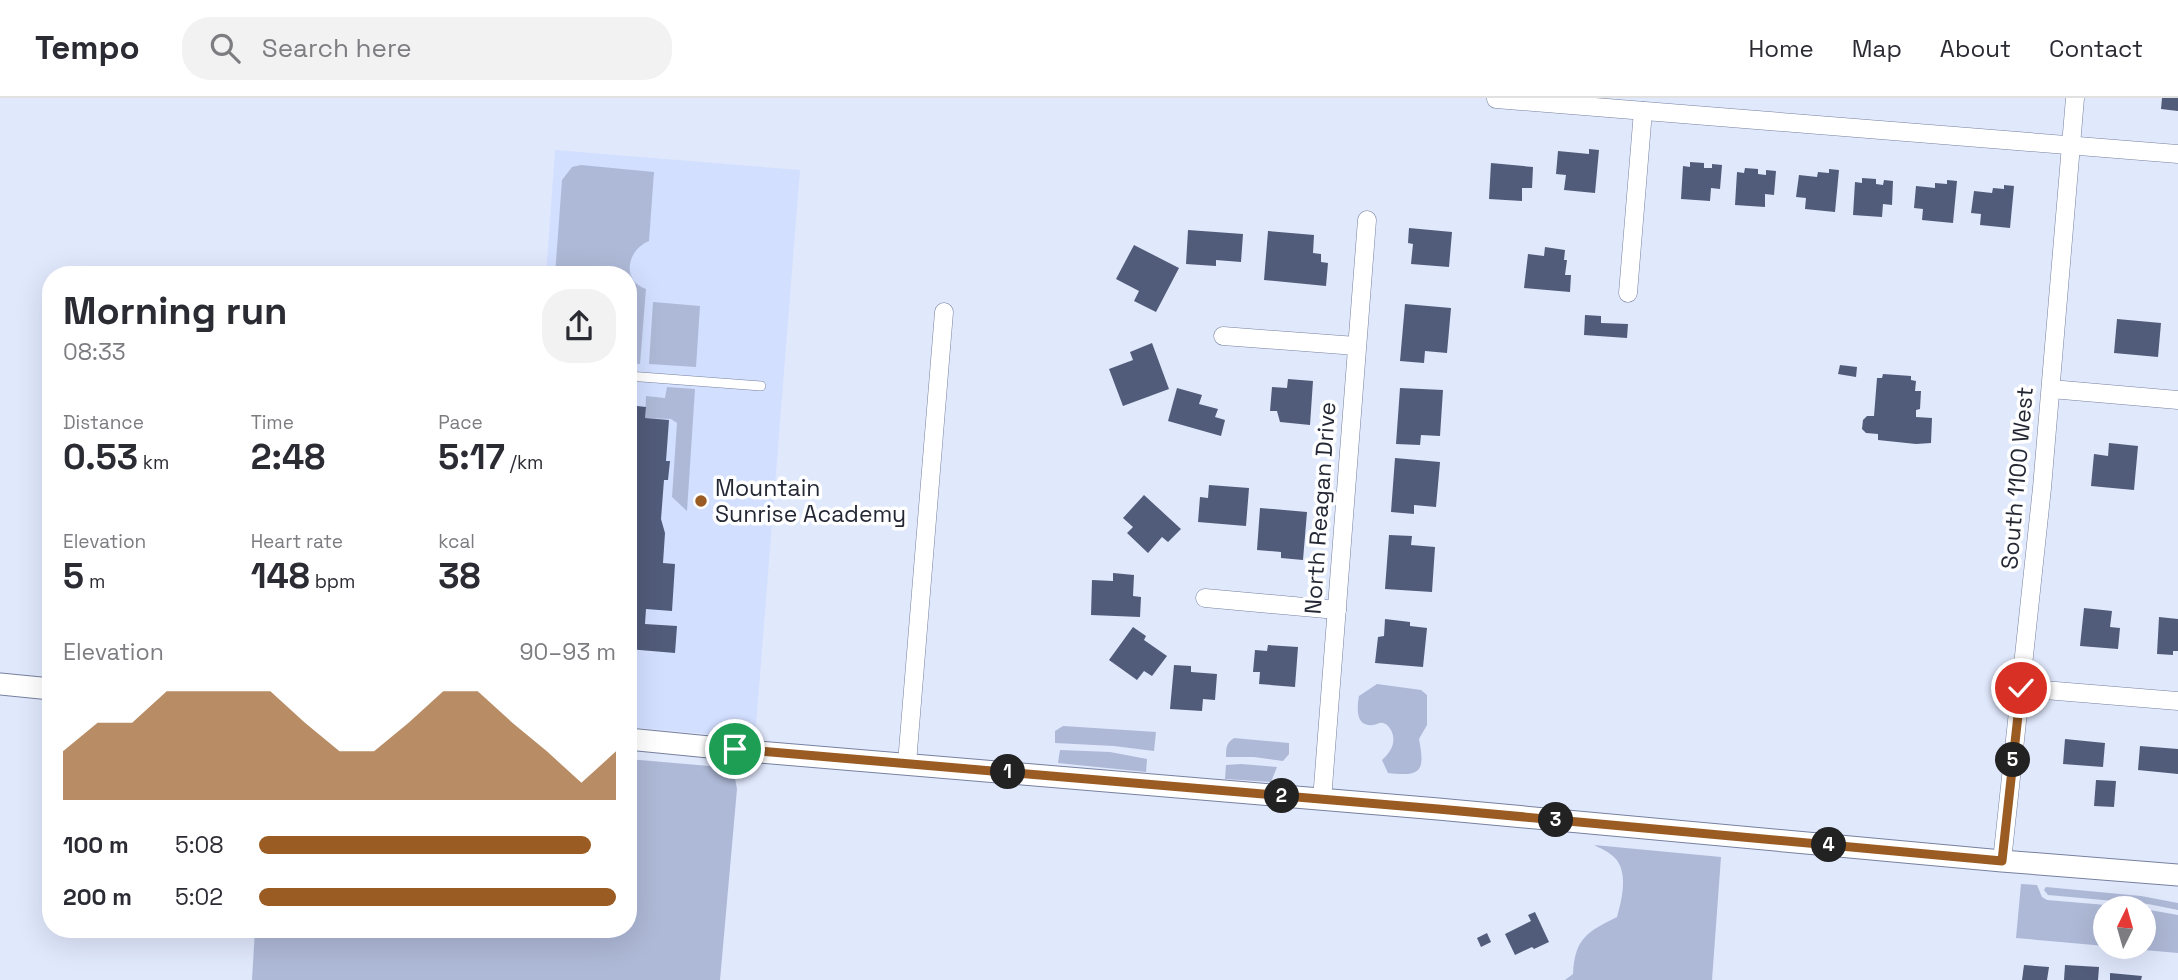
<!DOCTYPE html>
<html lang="en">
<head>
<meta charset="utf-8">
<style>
  :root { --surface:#fff; --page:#f2f2f3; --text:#2b2b33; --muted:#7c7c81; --line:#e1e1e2; --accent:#9b5c23 }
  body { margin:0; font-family:"Space Grotesk",sans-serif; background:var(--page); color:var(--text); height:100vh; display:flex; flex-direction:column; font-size:26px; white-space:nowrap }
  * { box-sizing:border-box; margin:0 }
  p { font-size:23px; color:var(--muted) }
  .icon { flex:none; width:38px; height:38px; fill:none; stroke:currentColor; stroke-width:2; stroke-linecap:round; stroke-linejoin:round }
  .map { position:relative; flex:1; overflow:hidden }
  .sheet { position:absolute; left:42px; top:168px; width:595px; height:672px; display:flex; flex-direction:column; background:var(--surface); border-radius:28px; box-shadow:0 7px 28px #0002 }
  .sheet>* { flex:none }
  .needle { width:46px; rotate:5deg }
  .tools { position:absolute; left:2093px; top:798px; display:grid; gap:14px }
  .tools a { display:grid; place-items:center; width:63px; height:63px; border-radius:50%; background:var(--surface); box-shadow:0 7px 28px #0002; font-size:35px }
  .pin { position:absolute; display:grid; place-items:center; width:60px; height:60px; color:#fff; margin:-30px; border:4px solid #fff; border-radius:50%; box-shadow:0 2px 7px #0007 }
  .km { position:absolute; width:35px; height:35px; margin:-18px; border-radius:50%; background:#222; color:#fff; font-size:19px; line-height:35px; text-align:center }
  .round { display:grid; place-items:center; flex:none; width:74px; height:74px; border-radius:28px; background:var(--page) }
  .headline { display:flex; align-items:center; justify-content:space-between; height:119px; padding:0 21px }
  h1 { font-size:38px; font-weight:600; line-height:52px }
  .stats { display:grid; grid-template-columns:repeat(3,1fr); gap:10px; height:119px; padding:7px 21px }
  .stats div { display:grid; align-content:center }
  .stats b { font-size:35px; font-weight:600 }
  .stats small { font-size:19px; font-weight:400 }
  .stats p { font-size:19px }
  .chart { height:196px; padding:14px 21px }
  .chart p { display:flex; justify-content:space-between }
  .chart svg { width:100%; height:126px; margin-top:7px; fill:var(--accent); opacity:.7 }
  ul { padding:0 21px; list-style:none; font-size:23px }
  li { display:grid; grid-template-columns:112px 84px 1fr; align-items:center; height:52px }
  li i { height:18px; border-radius:9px; background:var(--accent) }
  header { display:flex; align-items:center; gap:42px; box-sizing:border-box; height:98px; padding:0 35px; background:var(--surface); border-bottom:2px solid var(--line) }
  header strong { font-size:33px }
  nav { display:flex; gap:38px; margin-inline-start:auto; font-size:24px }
  .search { width:490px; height:63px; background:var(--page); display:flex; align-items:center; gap:18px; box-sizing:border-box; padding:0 24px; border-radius:28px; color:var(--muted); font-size:26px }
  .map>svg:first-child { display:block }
  .built { fill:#d3dfff }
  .green { fill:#aeb9d7 }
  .building { fill:#515c7a }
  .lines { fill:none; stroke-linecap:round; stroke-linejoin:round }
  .service-casing { stroke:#76819f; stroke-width:10 }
  .minor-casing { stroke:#76819f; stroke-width:19 }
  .tertiary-casing { stroke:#76819f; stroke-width:23 }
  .service { stroke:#fff; stroke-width:9 }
  .minor { stroke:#fff; stroke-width:18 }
  .tertiary { stroke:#fff; stroke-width:21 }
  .route-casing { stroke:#fff; stroke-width:14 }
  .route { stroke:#9b5c23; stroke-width:9 }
  .poi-dot { fill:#9b5c23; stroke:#fff; stroke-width:2.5 }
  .labels { text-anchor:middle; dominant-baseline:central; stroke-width:7; stroke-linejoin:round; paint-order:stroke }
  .street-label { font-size:23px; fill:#242834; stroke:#fff }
  .poi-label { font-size:23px; fill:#242834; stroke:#fff; text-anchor:start }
</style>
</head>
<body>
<header>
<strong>Tempo</strong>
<div class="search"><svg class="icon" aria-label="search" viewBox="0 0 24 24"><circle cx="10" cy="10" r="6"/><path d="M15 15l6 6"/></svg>Search here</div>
<nav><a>Home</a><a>Map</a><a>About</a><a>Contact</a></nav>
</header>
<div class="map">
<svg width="2178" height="882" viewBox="0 0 2178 882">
  <rect width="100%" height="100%" fill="#e0e8fc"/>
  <path class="built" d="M555 52 800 72 755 640 628 629V177H546Z"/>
  <g class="green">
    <path d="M581 67 654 74 649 143C627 152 621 182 646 191L640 266 628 265V177H555L562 82 572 69Z"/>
    <path d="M653 204 700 208 696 269 649 266Z"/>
    <path d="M667 289 695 291 687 413 672 399 677 325 671 321 645 320 646 298 665 300Z"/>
    <path d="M1377 586 1421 592 1427 597V627L1419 641C1425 673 1422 679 1388 675L1382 662C1391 654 1397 644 1391 632 1389 629 1387 626 1383 625 1379 624 1377 627 1373 627 1355 629 1357 609 1359 598Z"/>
    <path d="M1063 628 1156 634 1154 653 1114 648 1055 645V633Z"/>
    <path d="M1234 640 1289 645V656L1283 663 1254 659H1226C1226 650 1226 645 1234 640Z"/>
    <path d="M1060 652 1110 654 1147 661 1146 674 1058 665Z"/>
    <path d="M628 661 721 669 734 675 737 691 720 882H252L255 831H628Z"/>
    <path d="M1241 666 1277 669 1271 684 1225 681 1226 667Z"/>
    <path d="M1594 747 1721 759 1712 882H1565L1573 876C1575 840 1587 834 1617 819 1622 802 1629 773 1614 759 1609 754 1600 750 1594 747Z"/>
    <path d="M2021 786 2037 787 2042 799 2047 802 2141 810H2105V848L2016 840Z"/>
    <path d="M2046 789 2141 798 2178 805V812L2148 806 2048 797 2044 792Z"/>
    <path d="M2144 811 2178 817V855L2109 849H2144Z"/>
  </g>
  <g class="building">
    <path d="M2162 0H2178V13L2161 11Z"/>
    <path d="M1589 51 1599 52 1595 95 1564 92 1566 77 1556 76 1558 53 1589 56Z"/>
    <path d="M1690 64 1704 65V70H1712V66L1722 67 1720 91 1711 90 1710 103 1681 101 1683 68 1690 69Z"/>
    <path d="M1491 65 1533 69 1532 90H1522V103L1489 101Z"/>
    <path d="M1745 70 1758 71V76L1766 77V72L1776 73 1774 97 1765 96V109L1735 107 1737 74 1744 75Z"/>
    <path d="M1829 71 1839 72 1835 114 1805 111 1806 100 1796 99 1799 77 1817 79 1818 74 1829 75Z"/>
    <path d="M1862 80 1876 81V86L1883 87 1884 82 1893 83 1892 107 1883 106 1882 119 1853 117 1855 84 1862 85Z"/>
    <path d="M1947 82 1957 83 1953 125 1922 122 1923 111 1914 110 1916 88 1935 90V85L1947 86Z"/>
    <path d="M2004 87 2014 88 2010 130 1980 127 1981 116 1971 115 1974 93 1992 95 1993 90 2004 91Z"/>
    <path d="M1409 130 1452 134 1449 169 1411 166 1413 146 1408 145Z"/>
    <path d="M1188 132 1243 136 1241 164 1216 162V168L1186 166Z"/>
    <path d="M1268 133 1314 137 1313 155 1321 156V164L1328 165 1326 188 1264 182Z"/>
    <path d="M1134 147 1179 170 1156 214 1134 203 1139 193 1116 181Z"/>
    <path d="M1545 149 1565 152 1564 162H1567L1565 177H1571L1570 194 1524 190 1528 156 1544 158Z"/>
    <path d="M1405 206 1451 210 1447 255 1425 253 1424 265 1400 263Z"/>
    <path d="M1585 217 1601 218V225L1628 226 1627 240 1584 237Z"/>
    <path d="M2117 221 2161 225 2158 259 2114 255Z"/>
    <path d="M1152 245 1169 291 1123 308 1109 271 1133 262 1130 254Z"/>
    <path d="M1840 267 1857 269 1856 279 1838 276Z"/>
    <path d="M1883 276 1911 278V282L1916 283 1915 293H1921L1920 311 1916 312V319L1932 320 1931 345 1916 346 1878 342V336L1866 335 1862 331 1863 322 1867 318H1874L1877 280H1882Z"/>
    <path d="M1288 281 1313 283 1310 327 1280 324 1277 313H1270L1272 289 1287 290Z"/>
    <path d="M1177 290 1202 297 1199 306 1218 311 1215 319 1225 322 1221 338 1168 323Z"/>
    <path d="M1400 290 1443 292 1440 338 1421 337 1420 347 1396 346Z"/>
    <path d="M628 307 646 309 645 320 669 322 666 363H670L668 382H664L661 421 665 435 663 465 675 466 672 513 646 511 645 526 677 528 675 555 628 551Z"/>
    <path d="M2109 345 2138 348 2134 392 2091 388 2094 356 2108 358Z"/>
    <path d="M1395 360 1440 364 1436 409 1414 407V416L1391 414Z"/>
    <path d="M1209 387 1249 390 1246 428 1198 424 1200 399 1208 400Z"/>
    <path d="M1144 397 1181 431 1168 444 1162 439 1148 455 1127 435 1133 429 1123 420Z"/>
    <path d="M1260 410 1307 414 1303 462 1281 460V454L1257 452Z"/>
    <path d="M1389 437 1412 438 1411 447 1435 449 1432 494 1385 491Z"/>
    <path d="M1113 475 1134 477 1133 498 1141 499 1140 519 1091 517 1092 482 1113 483Z"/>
    <path d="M2084 510 2112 513 2110 529 2120 530 2118 551 2080 548Z"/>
    <path d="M2159 519 2178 521V553H2173V557L2157 556Z"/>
    <path d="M1385 521 1410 524V528L1427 530 1423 569 1375 565 1378 539 1384 538Z"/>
    <path d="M1133 529 1146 538 1144 542 1167 558 1152 578 1144 573 1137 582 1109 562Z"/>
    <path d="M1268 547 1298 549 1295 589 1259 586 1260 574H1253L1255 552 1267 553Z"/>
    <path d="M1174 567 1191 568V574L1217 576 1215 602 1203 601 1202 613 1170 611Z"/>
    <path d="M2065 641 2105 645 2103 669 2063 666Z"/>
    <path d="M2140 648 2178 651V676L2138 672Z"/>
    <path d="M2096 682 2116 683 2114 709 2094 708Z"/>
    <path d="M1535 814 1549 844 1534 851 1532 849 1515 857 1505 836 1531 823 1528 817Z"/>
    <path d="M1487 835 1491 844 1481 849 1477 840Z"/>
    <path d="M2024 867 2049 869 2047 882H2022Z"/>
    <path d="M2065 867 2099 869 2098 882H2064Z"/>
    <path d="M2110 875 2142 878 2141 882H2110Z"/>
  </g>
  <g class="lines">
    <defs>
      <path id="service" d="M628 278 761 288"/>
      <g id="minor">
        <path d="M1496 1 2178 56"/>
        <path d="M1628 195 1643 13"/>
        <path d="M1223 238 1356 248"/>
        <path d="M2051 291 2178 302"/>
        <path d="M1205 500 1337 512"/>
        <path d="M2021 590 2178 603"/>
        <path d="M907 665 944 214"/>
        <path d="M1322 702 1367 122"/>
        <path d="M2002 763 2042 390 2075 0"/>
      </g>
      <g id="tertiary">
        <path d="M0 586 51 591"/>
        <path d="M628 641 760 654 1438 711 2002 763 2178 777"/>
      </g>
    </defs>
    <use href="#service" class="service-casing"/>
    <use href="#minor" class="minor-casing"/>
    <use href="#tertiary" class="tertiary-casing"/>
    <use href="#service" class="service"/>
    <use href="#minor" class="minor"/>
    <use href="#tertiary" class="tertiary"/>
  </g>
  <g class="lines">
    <defs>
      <path id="route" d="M735 651 1438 711 2002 763 2021 590"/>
    </defs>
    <use href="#route" class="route-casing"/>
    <use href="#route" class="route"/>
  </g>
  <circle class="poi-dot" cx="701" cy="403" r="7"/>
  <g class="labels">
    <g class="street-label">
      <text transform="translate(2017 380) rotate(-85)">South 1100 West</text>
      <text transform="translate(1320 410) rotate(-86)">North Reagan Drive</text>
    </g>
    <g class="poi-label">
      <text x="715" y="390">Mountain<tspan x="715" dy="26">Sunrise Academy</tspan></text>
    </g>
  </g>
</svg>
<div class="tools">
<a><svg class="needle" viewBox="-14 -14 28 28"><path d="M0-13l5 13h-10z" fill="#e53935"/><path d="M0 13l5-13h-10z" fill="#7c7c81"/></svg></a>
</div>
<div class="pin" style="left:735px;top:651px;background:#1e9e55"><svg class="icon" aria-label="arrive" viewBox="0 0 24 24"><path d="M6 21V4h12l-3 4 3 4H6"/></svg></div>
<div class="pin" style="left:2021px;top:590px;background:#d93025"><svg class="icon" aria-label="check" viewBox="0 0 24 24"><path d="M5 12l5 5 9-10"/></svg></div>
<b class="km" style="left:1008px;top:674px">1</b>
<b class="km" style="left:1282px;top:698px">2</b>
<b class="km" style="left:1556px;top:722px">3</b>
<b class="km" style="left:1829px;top:747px">4</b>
<b class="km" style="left:2013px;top:662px">5</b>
<section class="sheet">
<div class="headline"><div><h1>Morning run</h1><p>08:33</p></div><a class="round"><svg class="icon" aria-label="share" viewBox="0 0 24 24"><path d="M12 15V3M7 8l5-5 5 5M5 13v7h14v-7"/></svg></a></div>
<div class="stats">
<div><p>Distance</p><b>0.53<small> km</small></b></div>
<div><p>Time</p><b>2:48</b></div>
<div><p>Pace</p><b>5:17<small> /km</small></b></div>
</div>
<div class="stats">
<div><p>Elevation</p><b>5<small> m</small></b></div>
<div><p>Heart rate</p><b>148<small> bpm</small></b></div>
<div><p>kcal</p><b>38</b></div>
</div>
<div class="chart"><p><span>Elevation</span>90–93 m</p>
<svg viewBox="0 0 160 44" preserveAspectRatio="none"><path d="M0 44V27L10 17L20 17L30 6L40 6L50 6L60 6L70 17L80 27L90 27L100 17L110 6L120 6L130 17L140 27L150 38L160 27V44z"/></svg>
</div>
<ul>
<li><b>100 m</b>5:08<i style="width:93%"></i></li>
<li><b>200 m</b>5:02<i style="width:100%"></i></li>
</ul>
</section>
</div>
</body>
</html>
